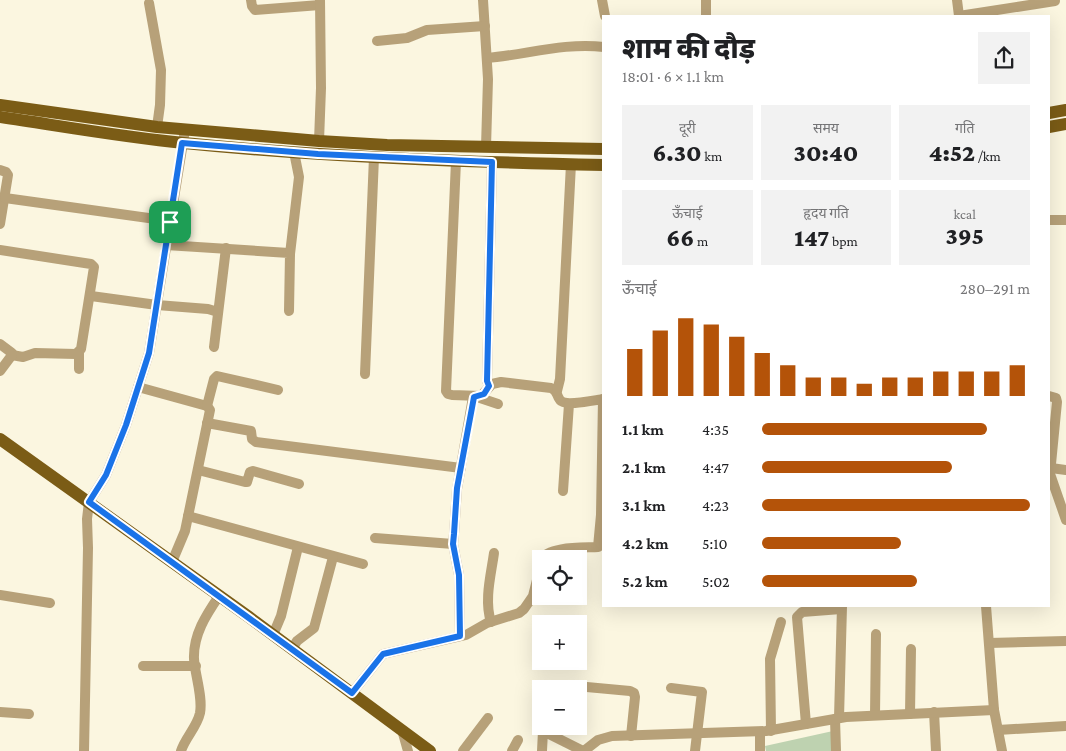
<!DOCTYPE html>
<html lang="hi">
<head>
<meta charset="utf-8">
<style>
  :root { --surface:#fff; --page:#f2f2f2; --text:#202124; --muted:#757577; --accent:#b45309 }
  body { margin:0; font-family:"Crimson Pro","Noto Sans Devanagari",serif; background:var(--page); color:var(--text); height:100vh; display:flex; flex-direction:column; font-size:19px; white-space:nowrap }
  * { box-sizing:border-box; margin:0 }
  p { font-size:16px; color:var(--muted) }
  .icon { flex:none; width:28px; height:28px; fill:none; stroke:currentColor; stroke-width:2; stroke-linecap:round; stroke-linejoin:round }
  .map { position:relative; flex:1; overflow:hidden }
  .side { position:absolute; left:602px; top:15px; width:448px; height:592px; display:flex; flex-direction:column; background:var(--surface); border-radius:0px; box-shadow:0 5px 20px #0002 }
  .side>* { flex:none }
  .fabs { position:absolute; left:532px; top:550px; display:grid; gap:10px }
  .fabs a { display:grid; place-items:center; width:55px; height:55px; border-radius:0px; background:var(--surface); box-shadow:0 5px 20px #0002; font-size:25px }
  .pin { position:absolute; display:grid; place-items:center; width:42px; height:42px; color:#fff; margin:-21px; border-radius:10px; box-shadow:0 2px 8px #0006 }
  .round { display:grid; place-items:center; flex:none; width:52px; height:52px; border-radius:0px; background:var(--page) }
  .headline { display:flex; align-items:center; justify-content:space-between; height:85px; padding:0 20px }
  h1 { font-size:28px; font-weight:800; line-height:38px }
  .stats { display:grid; grid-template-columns:repeat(3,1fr); gap:8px; height:85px; padding:5px 20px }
  .stats div { display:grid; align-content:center; border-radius:0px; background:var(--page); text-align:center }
  .stats b { font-size:25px; font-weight:800 }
  .stats small { font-size:14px; font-weight:400 }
  .stats p { font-size:14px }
  .chart { height:140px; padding:10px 20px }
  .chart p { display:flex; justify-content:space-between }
  .chart svg { width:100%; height:90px; margin-top:5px; stroke:var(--accent); stroke-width:6 }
  ul { padding:0 20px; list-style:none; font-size:16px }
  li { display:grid; grid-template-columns:80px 60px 1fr; align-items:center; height:38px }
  li i { height:12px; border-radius:6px; background:var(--accent) }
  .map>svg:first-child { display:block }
  .green { fill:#bed2b0 }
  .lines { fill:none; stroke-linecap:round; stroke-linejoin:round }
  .minor { stroke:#b7a179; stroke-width:10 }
  .major { stroke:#7b5c16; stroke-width:12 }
  .route-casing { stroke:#fff; stroke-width:10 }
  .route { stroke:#1a73e8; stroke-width:6 }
</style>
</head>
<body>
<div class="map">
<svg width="1066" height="751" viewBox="0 0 1066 751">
  <rect width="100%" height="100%" fill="#fbf6e0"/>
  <path class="green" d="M833 731V751H766L765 746Z"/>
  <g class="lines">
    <g class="minor">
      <path d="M251 0 252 6 255 10 320 5"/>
      <path d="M483 0 488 79 486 147"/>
      <path d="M602 0 605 16"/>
      <path d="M706 0V16"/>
      <path d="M957 0 959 16"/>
      <path d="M149 3 161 70 160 105 157 127"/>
      <path d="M959 16 1055 1"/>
      <path d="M377 41 407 38 427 30 485 26"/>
      <path d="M487 58C525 55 565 42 604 47"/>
      <path d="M319 141 321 88 320 0"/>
      <path d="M456 161 446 391 448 394 452 395 481 396 492 384 501 382 551 388C558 391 556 395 560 400 565 407 595 400 604 399"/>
      <path d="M0 170 6 172 8 175 0 224"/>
      <path d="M5 198 170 221"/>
      <path d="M1049 220H1066"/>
      <path d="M166 245 289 253 290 254 289 311"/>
      <path d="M0 250 91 264 94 267 81 349 76 354 35 353 23 357 12 355"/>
      <path d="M290 254 299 177 294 152"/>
      <path d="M91 296 157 305 208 309 218 312"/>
      <path d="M0 344 12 353V355L0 371"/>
      <path d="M214 347 226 248"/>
      <path d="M79 353V369"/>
      <path d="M365 374 374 157"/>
      <path d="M489 386 487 381 492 162"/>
      <path d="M138 387 207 406 210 410 185 531 172 562"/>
      <path d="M557 391 560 379 571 164"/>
      <path d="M1049 396 1056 398 1057 402 1050 474 1066 520"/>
      <path d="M477 397 498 404"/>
      <path d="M207 406 214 379 217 376 278 390"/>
      <path d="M207 423 251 431 252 439 256 442 461 468"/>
      <path d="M1051 468 1066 470"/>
      <path d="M198 470 245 482H247L250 472 253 471 299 484"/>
      <path d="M563 491 569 404"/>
      <path d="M188 516 363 564"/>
      <path d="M375 538 453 544"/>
      <path d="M542 559C548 546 586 548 598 547L601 515 603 399"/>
      <path d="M0 595 50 603"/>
      <path d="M986 606 994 710 1002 751"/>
      <path d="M491 622C484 600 491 575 494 553"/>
      <path d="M273 635 281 616 298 547"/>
      <path d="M460 636 459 575 453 544 454 534 457 489 473 397"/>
      <path d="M989 643 1066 641"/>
      <path d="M292 649 297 641 314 628 333 557"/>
      <path d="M143 666H196"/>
      <path d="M565 685 630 691 634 693 635 697 631 736"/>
      <path d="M671 688 702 692 695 751"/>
      <path d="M352 693 383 654 466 635 487 623 519 613 524 609 533 596 541 564"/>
      <path d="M0 712 29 714"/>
      <path d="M934 712 936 751"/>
      <path d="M910 714 911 649"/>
      <path d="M875 715 876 634"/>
      <path d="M839 718 842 606"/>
      <path d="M835 719 836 751"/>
      <path d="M806 724 797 617 802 612 841 609"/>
      <path d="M402 730 408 751"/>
      <path d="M998 730 1066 726"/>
      <path d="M771 731 770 659 781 622"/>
      <path d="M760 732V751"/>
      <path d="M84 751 88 548 87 519 89 502 106 475 126 425 149 353 185 130"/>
      <path d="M181 751C185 738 197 727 200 713 203 697 195 675 194 659 193 635 206 615 219 596"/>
      <path d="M463 751 488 718"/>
      <path d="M512 751 518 740"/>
      <path d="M542 751 543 731 583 751"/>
      <path d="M584 751 598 740 612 736 766 731 846 717 994 710"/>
    </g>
    <g class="major">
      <path d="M0 105 157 127 319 141 387 145 604 149"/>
      <path d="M1049 113 1066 110"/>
      <path d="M0 117C61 126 122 137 184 143 323 157 464 162 604 165"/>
      <path d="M1049 127 1066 124"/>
      <path d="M0 439 249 617 430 751"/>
    </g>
  </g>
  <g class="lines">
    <defs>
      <path id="route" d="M182 143 318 154 492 162 487 381 489 386 484 394 474 397 457 488 454 534 453 544 459 575 460 636 383 654 352 693 89 502 106 475 126 425 149 353Z"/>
    </defs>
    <use href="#route" class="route-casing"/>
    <use href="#route" class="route"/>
  </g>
</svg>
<div class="fabs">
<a><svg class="icon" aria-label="locate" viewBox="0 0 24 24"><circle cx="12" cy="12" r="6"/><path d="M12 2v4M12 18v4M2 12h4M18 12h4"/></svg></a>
<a>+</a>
<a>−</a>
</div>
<div class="pin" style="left:170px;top:222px;background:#1e9e55"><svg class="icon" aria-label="arrive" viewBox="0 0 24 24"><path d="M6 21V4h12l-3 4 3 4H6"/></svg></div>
<section class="side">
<div class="headline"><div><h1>शाम की दौड़</h1><p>18:01 · 6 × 1.1 km</p></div><a class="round"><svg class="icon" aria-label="share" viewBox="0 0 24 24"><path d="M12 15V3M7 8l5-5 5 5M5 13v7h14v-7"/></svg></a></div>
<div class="stats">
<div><p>दूरी</p><b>6.30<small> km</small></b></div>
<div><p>समय</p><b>30:40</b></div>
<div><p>गति</p><b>4:52<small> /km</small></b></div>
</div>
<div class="stats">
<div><p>ऊँचाई</p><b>66<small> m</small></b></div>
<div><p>हृदय गति</p><b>147<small> bpm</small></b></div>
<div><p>kcal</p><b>395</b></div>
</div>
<div class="chart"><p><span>ऊँचाई</span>280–291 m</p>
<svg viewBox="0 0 160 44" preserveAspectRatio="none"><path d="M5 44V21M15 44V12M25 44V6M35 44V9M45 44V15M55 44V23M65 44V29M75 44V35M85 44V35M95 44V38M105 44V35M115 44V35M125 44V32M135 44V32M145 44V32M155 44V29"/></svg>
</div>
<ul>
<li><b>1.1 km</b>4:35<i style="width:84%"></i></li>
<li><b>2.1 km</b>4:47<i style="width:71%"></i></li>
<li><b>3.1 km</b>4:23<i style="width:100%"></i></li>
<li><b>4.2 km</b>5:10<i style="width:52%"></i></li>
<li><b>5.2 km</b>5:02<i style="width:58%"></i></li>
</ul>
</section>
</div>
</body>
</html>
